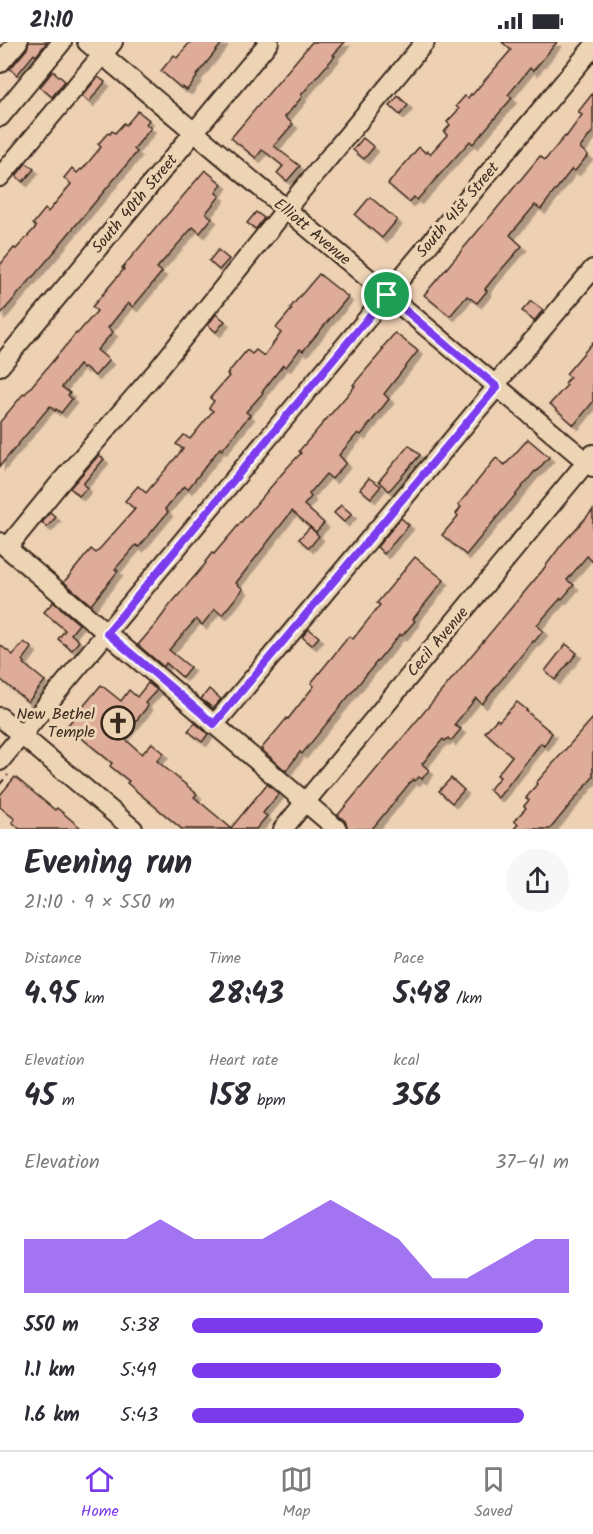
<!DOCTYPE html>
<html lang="en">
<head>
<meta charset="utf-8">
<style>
  :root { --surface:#fff; --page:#f7f7f7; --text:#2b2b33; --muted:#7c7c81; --line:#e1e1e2; --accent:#7c3aed }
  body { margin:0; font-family:Kalam,sans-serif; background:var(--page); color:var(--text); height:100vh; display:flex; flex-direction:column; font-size:22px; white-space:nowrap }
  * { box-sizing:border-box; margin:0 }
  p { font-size:20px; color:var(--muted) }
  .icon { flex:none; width:33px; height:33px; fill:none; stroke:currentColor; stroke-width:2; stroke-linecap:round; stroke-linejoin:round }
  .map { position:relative; height:787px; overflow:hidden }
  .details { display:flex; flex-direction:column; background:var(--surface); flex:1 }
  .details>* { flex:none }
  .pin { position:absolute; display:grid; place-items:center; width:51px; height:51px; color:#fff; margin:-26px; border:3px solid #fff; border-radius:50%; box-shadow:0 2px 6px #0007 }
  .round { display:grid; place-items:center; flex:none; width:63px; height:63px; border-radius:32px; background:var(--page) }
  .headline { display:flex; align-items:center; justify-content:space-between; height:102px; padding:0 24px }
  h1 { font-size:33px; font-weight:700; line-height:45px }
  .metrics { display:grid; grid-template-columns:repeat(3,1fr); gap:9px; height:102px; padding:6px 24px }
  .metrics div { display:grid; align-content:center }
  .metrics b { font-size:30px; font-weight:700 }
  .metrics small { font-size:16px; font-weight:400 }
  .metrics p { font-size:16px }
  .chart { height:168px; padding:12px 24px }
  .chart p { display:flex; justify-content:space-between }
  .chart svg { width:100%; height:108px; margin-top:6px; fill:var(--accent); opacity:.7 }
  ul { padding:0 24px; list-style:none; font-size:20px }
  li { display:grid; grid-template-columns:96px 72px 1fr; align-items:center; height:45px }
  li i { height:15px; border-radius:8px; background:var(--accent) }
  .status { display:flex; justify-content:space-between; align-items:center; height:42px; padding:0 30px; background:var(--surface); direction:ltr }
  .status svg { height:16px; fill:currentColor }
  .menu { display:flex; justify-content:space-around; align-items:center; height:84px; border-top:2px solid var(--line); background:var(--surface); font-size:16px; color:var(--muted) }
  .menu a { display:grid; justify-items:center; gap:3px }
  .menu .on { color:var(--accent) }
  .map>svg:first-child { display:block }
  .building { fill:#deac98; stroke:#3b2a1e; stroke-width:1.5; filter:url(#shadow) }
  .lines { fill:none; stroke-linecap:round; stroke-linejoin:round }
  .minor-casing { stroke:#3b2a1e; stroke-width:22 }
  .path { stroke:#3b2a1e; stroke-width:2; stroke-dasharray:6 4.5; stroke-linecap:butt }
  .minor { stroke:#ecd4b4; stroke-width:18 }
  .route-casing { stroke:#fff; stroke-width:12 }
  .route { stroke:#7c3aed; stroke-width:8 }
  .labels { text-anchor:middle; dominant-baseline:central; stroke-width:6; stroke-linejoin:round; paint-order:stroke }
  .street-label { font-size:16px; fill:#3b2a1e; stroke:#ecd4b4 }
  .poi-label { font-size:16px; fill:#3b2a1e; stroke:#ecd4b4; text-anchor:end }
</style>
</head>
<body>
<div class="status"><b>21:10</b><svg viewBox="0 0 49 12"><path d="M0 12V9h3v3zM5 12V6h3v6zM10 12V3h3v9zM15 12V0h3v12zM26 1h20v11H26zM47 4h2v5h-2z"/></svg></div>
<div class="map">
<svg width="593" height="787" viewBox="0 0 593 787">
  <defs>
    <filter id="shadow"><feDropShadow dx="4.5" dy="4.5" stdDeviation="0" flood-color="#0004"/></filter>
  </defs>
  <rect width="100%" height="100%" fill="#eed0b2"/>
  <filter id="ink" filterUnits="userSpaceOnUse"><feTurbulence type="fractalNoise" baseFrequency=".0167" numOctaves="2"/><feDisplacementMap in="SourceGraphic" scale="12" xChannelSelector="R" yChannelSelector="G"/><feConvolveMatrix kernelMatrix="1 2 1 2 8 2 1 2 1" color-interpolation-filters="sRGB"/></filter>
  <g filter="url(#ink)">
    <g class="building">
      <path d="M29 0H47L36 14 34 12 17 33 10 27 27 7Z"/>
      <path d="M190 0H223L196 34 197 35 187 48 182 45 181 46 161 29 174 13 177 16Z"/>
      <path d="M312 0H345L333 13 335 14 301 53 302 55 285 75 293 82 274 104 300 124 287 139 277 131 283 124 268 112 262 108 256 116 231 96Z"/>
      <path d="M502 0H557L533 29 530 26 508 53 512 56 473 102 470 99 417 158 414 155 409 160 388 142 419 105 426 111 427 109 430 112 447 93 444 90 450 83 447 80 459 67 456 64 465 54 468 56 471 52 472 53 511 8Z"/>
      <path d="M53 29 65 39 52 55 40 45Z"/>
      <path d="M98 35 105 40 89 60 82 54Z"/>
      <path d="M593 51V89L580 106 588 113 575 129 572 127 541 167 535 163 510 193 522 204 493 237 485 247 487 249 477 261 467 254 450 274 424 253 494 170 540 114 545 118 565 94 566 95 582 73 578 70Z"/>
      <path d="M398 54 408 63 400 73 390 64Z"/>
      <path d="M138 69 149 78 146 82 151 86 134 107 137 110 55 208H56L0 273V223L14 206 16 207 36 185 33 182 45 167 48 170 71 142 64 136 72 126 77 131 81 127 82 128 101 105 98 102 108 91 110 92 112 89 115 91 124 81 126 83Z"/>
      <path d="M363 96 374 105 364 117 353 108Z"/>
      <path d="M26 121 34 127 23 140 16 134Z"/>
      <path d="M205 128 222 142 216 151 220 154 206 171 212 176 200 191 193 185 157 226 162 230 133 265 128 261 108 286 113 290 97 308 109 318 95 334 85 325 83 327 79 323 62 345 70 351 68 353 72 357 61 371 56 367 55 369 50 364 0 424V380L24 351 25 352 68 301 76 291 77 292 97 269 92 265 124 227 122 226Z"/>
      <path d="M370 155 397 178 382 196 355 173Z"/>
      <path d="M256 170 264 176 256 187 247 181Z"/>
      <path d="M218 208 229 217 219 228 209 219Z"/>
      <path d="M319 232 348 255 303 309 300 307 286 325 283 323 262 350 263 351 246 370 250 373 222 408 220 406 188 447 184 444 165 467 168 470 139 505 136 503 115 527 118 529 91 563 64 540 91 507 96 511 135 467 125 459 138 444 146 451 183 407 176 402 184 393 190 397 213 369 209 366 214 359 210 356 229 334 227 332 247 308 252 312 256 308 264 314 281 291 276 286 292 267 290 266Z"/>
      <path d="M531 259 543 268 534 279 522 269Z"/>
      <path d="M216 272 225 279 216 290 208 283Z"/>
      <path d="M395 291 418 309 384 352 389 357 361 393 358 391 339 413 346 421 332 437 326 432 309 452 311 455 304 463 324 481 316 490 292 469 236 541 243 547 222 573 215 567 202 583 196 577 169 608 190 625 182 635 166 621 164 625 138 603 156 582 170 563 206 521 205 520 212 511 214 512 286 427 301 411 299 409 355 344 353 343 384 307 382 306Z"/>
      <path d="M593 300V360L574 383 550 362 567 343 565 341 570 335 566 332Z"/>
      <path d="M528 397 549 415 536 430 535 429 466 513 442 493 458 474 456 472 461 465 458 463 496 416 505 423Z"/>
      <path d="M409 403 420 413 389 449 379 439Z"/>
      <path d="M99 413 104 417 83 442 87 446 79 454 70 446Z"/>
      <path d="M369 436 381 444 371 456 360 447Z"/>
      <path d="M341 463 352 472 344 480 334 471Z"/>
      <path d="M593 468V520L587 514 567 538 574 543 562 557 561 556 537 583 543 589 534 600 533 599 482 662 476 656 454 683 461 687 451 699 448 696 445 699 443 697 422 722 429 728 422 737 419 735 415 739 413 737 372 787H348L345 779 338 773 542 529 562 502Z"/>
      <path d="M50 470 56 475 47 485 42 481Z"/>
      <path d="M401 476 409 483 384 512 377 505Z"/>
      <path d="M310 485 319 494 309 506 299 497Z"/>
      <path d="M415 515 444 538 413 577 415 579 402 594 400 592 384 612H383L302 712 300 710 286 729 261 707 287 676 288 677 314 644 311 641 333 614 349 594 353 597 380 563 377 561Z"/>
      <path d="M53 560 79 582 71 592 79 599 72 608 58 597 65 588 44 570Z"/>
      <path d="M309 587 319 595 312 603 302 595Z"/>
      <path d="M24 600 32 606 23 618 25 621 24 622 45 639 28 660 0 637V603L13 613Z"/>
      <path d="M566 602 577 611 555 638 545 629Z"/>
      <path d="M148 641 157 648 145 661 148 664 123 695 142 712 152 701 164 711 157 719 197 752 194 755 231 786 267 742 279 752 263 771 267 774 256 787H182L127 741 129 739 110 724 112 721 67 684 101 643 121 659 129 648 137 655Z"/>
      <path d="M209 647 221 657 213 666 201 657Z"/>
      <path d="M517 660 527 668 526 669 552 691 544 704 541 701 498 756 489 748 500 735 497 733 512 714 485 690 497 677 499 679Z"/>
      <path d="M593 676V735L550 787H514L518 782 514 779 526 766 524 764 529 758 526 756 537 742 536 741Z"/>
      <path d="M195 681 208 692 202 700 188 689Z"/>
      <path d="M15 735 55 768 57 766 82 787H20L12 780 15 777 0 765V753Z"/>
      <path d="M451 736 464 748 452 761 439 749Z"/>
    </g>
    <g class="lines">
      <defs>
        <g id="minor">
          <path d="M87 0 593 425"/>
          <path d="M0 21 18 0"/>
          <path d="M0 75 62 0"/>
          <path d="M0 135 113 0"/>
          <path d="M0 324 269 0"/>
          <path d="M495 343 593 227"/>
          <path d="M0 500 337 787"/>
          <path d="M7 506 59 442 155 331 286 167 425 0"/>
          <path d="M0 675 133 787"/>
          <path d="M214 683 473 373 497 345"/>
          <path d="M0 719 593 5"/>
          <path d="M283 787 593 412"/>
        </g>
      </defs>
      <use href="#minor" class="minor-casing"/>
      <path class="path" d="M0 742 8 733"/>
      <use href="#minor" class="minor"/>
    </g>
  </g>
  <g class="lines" filter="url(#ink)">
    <defs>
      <path id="route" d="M387 253 497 345 473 373 214 682 107 591Z"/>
    </defs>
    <use href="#route" class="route-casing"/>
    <use href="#route" class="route"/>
  </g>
  <defs>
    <symbol id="church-ring" viewBox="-11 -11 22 22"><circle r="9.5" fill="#ecd4b4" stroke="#3b2a1e" stroke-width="1.5"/><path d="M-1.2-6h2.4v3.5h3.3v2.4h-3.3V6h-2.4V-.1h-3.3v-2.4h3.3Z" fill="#3b2a1e"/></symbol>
  </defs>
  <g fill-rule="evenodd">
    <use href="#church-ring" x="99" y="662" width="38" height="38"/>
  </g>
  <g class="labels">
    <g class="street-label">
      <text transform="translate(135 162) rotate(-50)">South 40th Street</text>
      <text transform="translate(458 168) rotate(-50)">South 41st Street</text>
      <text transform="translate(312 190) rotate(40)">Elliott Avenue</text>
      <text transform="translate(438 600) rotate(-50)">Cecil Avenue</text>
    </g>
    <g class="poi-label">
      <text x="95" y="672">New Bethel<tspan x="95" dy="18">Temple</tspan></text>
    </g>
  </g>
</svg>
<div class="pin" style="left:387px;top:253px;background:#1e9e55"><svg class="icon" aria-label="arrive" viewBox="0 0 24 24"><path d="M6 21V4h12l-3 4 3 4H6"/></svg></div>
</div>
<section class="details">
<div class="headline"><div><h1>Evening run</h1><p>21:10 · 9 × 550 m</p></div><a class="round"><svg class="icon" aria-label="share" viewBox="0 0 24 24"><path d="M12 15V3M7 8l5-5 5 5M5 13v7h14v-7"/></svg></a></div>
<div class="metrics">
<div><p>Distance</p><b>4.95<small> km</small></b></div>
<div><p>Time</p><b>28:43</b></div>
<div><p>Pace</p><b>5:48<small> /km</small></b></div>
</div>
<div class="metrics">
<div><p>Elevation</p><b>45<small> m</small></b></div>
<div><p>Heart rate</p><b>158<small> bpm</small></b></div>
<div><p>kcal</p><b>356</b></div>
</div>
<div class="chart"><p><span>Elevation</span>37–41 m</p>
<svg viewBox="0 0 160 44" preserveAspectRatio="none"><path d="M0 44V22L10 22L20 22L30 22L40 14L50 22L60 22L70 22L80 14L90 6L100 14L110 22L120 38L130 38L140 30L150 22L160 22V44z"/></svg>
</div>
<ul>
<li><b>550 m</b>5:38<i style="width:93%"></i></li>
<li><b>1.1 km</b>5:49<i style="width:82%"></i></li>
<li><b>1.6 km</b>5:43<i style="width:88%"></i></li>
</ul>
</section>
<nav class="menu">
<a class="on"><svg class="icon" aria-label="home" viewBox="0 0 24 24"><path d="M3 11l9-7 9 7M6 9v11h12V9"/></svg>Home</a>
<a><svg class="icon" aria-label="map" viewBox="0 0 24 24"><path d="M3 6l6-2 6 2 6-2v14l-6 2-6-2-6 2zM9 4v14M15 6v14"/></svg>Map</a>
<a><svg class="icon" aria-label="saved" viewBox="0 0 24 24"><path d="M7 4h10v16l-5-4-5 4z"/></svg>Saved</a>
</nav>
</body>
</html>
